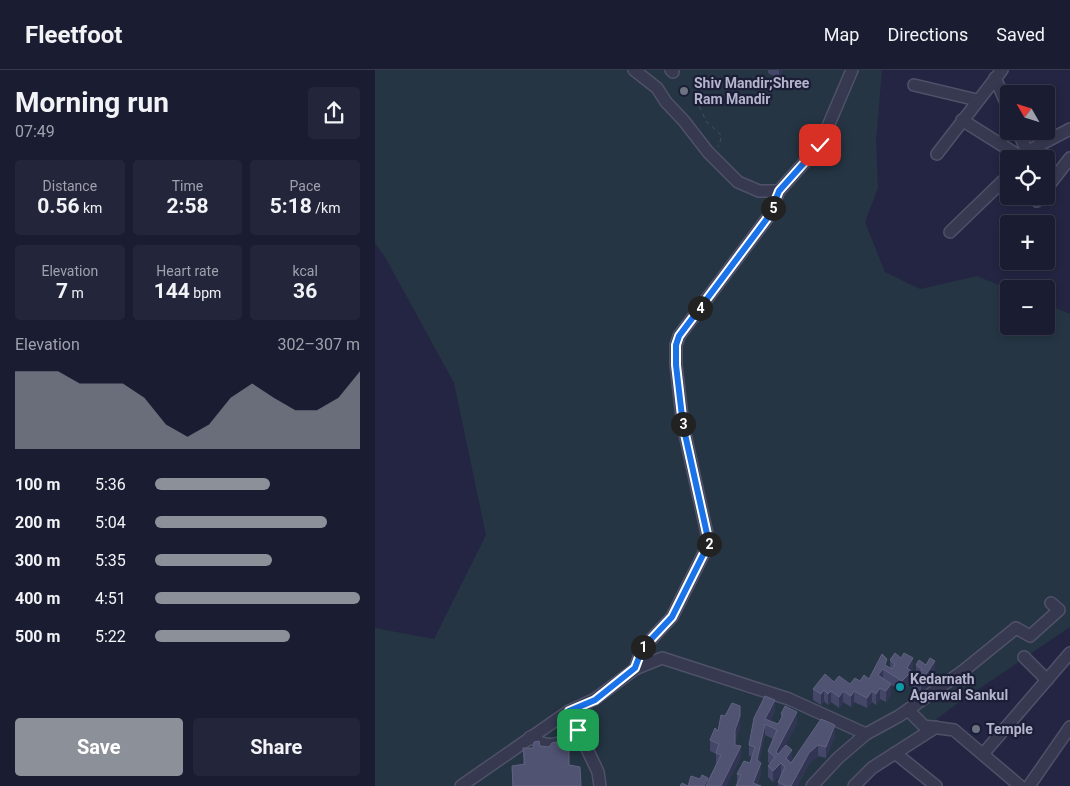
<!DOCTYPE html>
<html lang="en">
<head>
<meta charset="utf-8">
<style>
  :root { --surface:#1a1c32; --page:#23253a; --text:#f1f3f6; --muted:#9fa1ac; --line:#383a4d; --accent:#8c9099 }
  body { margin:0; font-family:Roboto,sans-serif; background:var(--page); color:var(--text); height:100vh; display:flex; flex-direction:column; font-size:19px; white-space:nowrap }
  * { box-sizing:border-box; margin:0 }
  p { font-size:16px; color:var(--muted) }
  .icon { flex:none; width:28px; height:28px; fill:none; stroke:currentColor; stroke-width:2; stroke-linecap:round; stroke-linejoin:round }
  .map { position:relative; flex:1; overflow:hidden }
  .sheet { display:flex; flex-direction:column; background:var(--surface); width:375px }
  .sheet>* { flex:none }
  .needle { width:32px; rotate:309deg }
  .fabs { position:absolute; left:625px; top:15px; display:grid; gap:10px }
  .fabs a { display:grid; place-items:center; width:55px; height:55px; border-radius:5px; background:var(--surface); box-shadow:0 2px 8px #0003,0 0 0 1px var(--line); font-size:25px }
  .pin { position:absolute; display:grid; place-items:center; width:42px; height:42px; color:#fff; margin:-21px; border-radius:10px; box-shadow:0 2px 8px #0006 }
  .km { position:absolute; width:25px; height:25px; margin:-12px; border-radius:50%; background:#222; color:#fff; font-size:14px; line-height:25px; text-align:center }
  .round { display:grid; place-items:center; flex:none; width:52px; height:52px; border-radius:5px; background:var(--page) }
  .headline { display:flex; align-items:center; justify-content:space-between; height:85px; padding:0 15px }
  h1 { font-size:28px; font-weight:700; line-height:38px }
  .metrics { display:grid; grid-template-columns:repeat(3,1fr); gap:8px; height:85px; padding:5px 15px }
  .metrics div { display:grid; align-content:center; border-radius:5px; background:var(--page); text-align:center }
  .metrics b { font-size:21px; font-weight:700 }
  .metrics small { font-size:14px; font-weight:400 }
  .metrics p { font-size:14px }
  .chart { height:140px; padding:10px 15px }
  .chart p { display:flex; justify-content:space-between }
  .chart svg { width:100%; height:90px; margin-top:5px; fill:var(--accent); opacity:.7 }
  .cta { display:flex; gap:10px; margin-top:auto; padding:10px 15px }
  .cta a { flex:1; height:58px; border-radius:5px; background:var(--accent); color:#fff; font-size:20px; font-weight:700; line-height:58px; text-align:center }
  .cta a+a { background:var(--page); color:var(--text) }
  ul { padding:0 15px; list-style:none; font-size:16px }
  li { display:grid; grid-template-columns:80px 60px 1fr; align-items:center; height:38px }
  li i { height:12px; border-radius:6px; background:var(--accent) }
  header { display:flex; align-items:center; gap:30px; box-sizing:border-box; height:70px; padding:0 25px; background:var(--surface); border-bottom:1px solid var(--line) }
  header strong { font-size:24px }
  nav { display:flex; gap:28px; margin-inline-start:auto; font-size:18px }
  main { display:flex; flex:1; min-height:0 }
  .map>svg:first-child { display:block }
  .green { fill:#253543 }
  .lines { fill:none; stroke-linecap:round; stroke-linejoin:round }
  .minor-casing { stroke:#4f5169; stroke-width:14 }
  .path { stroke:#435260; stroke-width:1; stroke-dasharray:4 4; stroke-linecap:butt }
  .minor { stroke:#373951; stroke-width:11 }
  .wall { fill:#444768 }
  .shaded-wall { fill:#323554 }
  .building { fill:#505372; stroke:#606280 }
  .route-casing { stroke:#fff; stroke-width:10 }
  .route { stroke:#1a73e8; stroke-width:6 }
  .worship-dot { fill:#6b7280; stroke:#1c1e37; stroke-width:2 }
  .culture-dot { fill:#0f9aa8; stroke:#1c1e37; stroke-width:2 }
  .labels { text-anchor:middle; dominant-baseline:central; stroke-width:4.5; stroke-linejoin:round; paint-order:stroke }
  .poi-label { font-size:14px; font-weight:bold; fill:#b4b5cc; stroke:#1c1e37; text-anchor:start }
</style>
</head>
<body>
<header>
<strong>Fleetfoot</strong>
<nav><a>Map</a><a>Directions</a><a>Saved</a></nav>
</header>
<main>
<section class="sheet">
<div class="headline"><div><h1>Morning run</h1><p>07:49</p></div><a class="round"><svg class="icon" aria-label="share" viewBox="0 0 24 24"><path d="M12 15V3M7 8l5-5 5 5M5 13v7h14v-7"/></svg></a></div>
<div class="metrics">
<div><p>Distance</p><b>0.56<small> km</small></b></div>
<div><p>Time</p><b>2:58</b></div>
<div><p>Pace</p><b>5:18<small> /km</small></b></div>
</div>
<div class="metrics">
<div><p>Elevation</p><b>7<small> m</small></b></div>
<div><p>Heart rate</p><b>144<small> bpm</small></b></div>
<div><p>kcal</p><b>36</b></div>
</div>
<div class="chart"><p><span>Elevation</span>302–307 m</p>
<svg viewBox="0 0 160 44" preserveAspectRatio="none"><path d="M0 44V6L10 6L20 6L30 12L40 12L50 12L60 19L70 32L80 38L90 32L100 19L110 12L120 19L130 25L140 25L150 19L160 6V44z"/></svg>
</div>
<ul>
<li><b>100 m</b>5:36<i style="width:56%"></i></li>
<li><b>200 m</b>5:04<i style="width:84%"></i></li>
<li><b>300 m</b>5:35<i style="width:57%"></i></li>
<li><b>400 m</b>4:51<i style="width:100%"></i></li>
<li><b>500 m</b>5:22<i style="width:66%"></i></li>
</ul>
<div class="cta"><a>Save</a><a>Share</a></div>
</section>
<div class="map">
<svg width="695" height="716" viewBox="0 0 695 716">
  <rect width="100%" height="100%" fill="#232542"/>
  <path class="green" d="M0 0H507L501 72 503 118 490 152 510 202 545 219 602 206 634 219V256H671V234L695 244V557L579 636 474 716H0V558L59 569 111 465 79 313 10 187 0 173Z"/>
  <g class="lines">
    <defs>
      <g id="minor">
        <path d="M259 0 282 18 291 32 309 51 333 82 363 112 384 121H404L445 75 477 0"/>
        <path d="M296 0 298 2"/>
        <path d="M620 8 634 39"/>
        <path d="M539 15 602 30"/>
        <path d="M587 50 649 89"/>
        <path d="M643 61 653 84"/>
        <path d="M562 84 627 0"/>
        <path d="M649 89 659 78 695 59"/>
        <path d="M671 119 695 88"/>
        <path d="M662 131 666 126"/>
        <path d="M575 162 634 105"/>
        <path d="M649 587 672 610"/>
        <path d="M260 599 267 579 297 547 334 473 308 355 301 295V275L304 266 394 146 404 121"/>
        <path d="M533 640 549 656 579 660 645 716"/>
        <path d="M194 641 223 702 225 716"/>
        <path d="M155 667C175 680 186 675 203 660"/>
        <path d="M520 683 561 716"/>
        <path d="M608 684 695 583"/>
        <path d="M86 716 194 641 220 629 260 599 287 588 414 629 491 664"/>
        <path d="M437 716 463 688 491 664 524 646 588 601 641 558 655 566 684 540 676 533"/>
        <path d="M479 716 497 698 561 657"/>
        <path d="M654 716 695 657"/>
      </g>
    </defs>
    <use href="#minor" class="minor-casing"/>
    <path class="path" d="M318 22 331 51 347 66 343 77"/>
    <use href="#minor" class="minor"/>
  </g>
  <g class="wall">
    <path d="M393 0H407L404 9 393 3Z"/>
    <path d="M515 590 538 599 537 601 541 604V595L560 602 546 623 534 614 527 622 516 615V625L511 632 505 629 501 635 497 632 492 638 479 632 476 637 468 632 464 638 456 632 453 635 449 631 446 635 438 630V619L459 612 475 614 485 611 494 609 512 596 515 598Z"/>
    <path d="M400 641 395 651 403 654 406 649V644L422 653 409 677 417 691 416 693 446 649 460 666 451 688 443 686 434 694 422 716H403V712L406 704 398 712 393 707V696L395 694 393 692V681L398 669 390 665 384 691 386 704 382 714 362 713V704L375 693 377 687 374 686V675Z"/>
    <path d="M365 657 360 671V675L366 687 351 716 325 709 333 710 341 694V684L335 681V670L343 661Z"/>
    <path d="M165 676 174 677H182L194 695 205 697 206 716H137V696L148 695V678H158Z"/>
  </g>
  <g class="shaded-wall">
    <path d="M404 0H407L404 9Z"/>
    <path d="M538 588V599L535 604H534V614L527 622V611L532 598Z"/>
    <path d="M560 591V602L546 623V612Z"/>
    <path d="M508 599V610L503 605Z"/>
    <path d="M516 614V625L511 632V621Z"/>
    <path d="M505 618V629L501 635V624Z"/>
    <path d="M449 620V631L446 635V624Z"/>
    <path d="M456 621V632L453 635V624Z"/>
    <path d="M468 621V632L464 638V627Z"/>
    <path d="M479 621V632L476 637V626Z"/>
    <path d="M497 621V632L492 638V628Z"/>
    <path d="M400 630V641L393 655 390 649Z"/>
    <path d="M422 642V653L401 693V682Z"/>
    <path d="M365 646V657L360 671V660Z"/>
    <path d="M390 654V665L382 701V690Z"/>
    <path d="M460 655V666L451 688V677Z"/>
    <path d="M443 675V686L434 694 422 716H416L434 683Z"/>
    <path d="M366 676V687L351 716H346Z"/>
    <path d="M417 680V691L411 699V688Z"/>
    <path d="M386 693V704L381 716 378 713Z"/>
    <path d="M406 693V704L398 712V701Z"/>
  </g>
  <g class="building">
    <path d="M520 583 526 588 529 583 538 588 532 598 542 605 547 599 541 595 544 590 551 595 555 588 560 591 546 612 534 604 527 611 508 599 503 605 516 614 511 621 505 618 501 624 497 621 492 628 479 621 476 626 468 621 464 627 456 621 453 624 449 620 446 624 438 619 450 604 459 612 464 606 475 614 480 608 485 611 489 605 494 609 507 584 512 589 510 595 517 599 520 594 515 590Z"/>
    <path d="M390 626 400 630 390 649 403 654 408 645 406 644 410 636 422 642 401 682 403 684 411 675 417 680 411 688 416 693 446 649 460 655 451 677 443 675 434 683 416 716H411L403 712 410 697 406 693 398 701 393 696 400 687 393 681 402 660 390 654 382 690 386 693 378 713 386 716H361L366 705 362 704 369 691 375 693 380 677 374 675 379 648Z"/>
    <path d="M357 633 365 636V646L360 660V675L366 676 346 716H331L346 685 341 683 344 674 335 670 340 658 343 661 346 645 350 646Z"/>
    <path d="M164 671 165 676 174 677 177 673 182 672V677L194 676V695L205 697 206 716H138L137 696 150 694 148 678H158L159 672Z"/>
    <path d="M327 705 333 708 329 716H313L316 706 325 709Z"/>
    <path d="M307 713 313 716H305Z"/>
  </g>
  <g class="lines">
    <defs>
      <path id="route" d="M203 660 194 641 220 630 260 598 267 579 297 547 334 473 308 355 301 295V275L304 266 394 146 404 121 445 75"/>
    </defs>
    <use href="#route" class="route-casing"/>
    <use href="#route" class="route"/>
  </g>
  <g class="worship-dot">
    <circle cx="309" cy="21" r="5"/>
    <circle cx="601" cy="659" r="5"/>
  </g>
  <circle class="culture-dot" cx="525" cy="617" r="5"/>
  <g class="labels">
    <g class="poi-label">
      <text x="319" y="13">Shiv Mandir;Shree<tspan x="319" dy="16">Ram Mandir</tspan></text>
      <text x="535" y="609">Kedarnath<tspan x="535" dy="16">Agarwal Sankul</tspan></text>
      <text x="611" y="659">Temple</text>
    </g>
  </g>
</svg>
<div class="fabs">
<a><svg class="needle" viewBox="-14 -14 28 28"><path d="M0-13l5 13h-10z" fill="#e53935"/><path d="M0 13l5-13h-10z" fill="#9fa1ac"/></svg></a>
<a><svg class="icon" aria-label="locate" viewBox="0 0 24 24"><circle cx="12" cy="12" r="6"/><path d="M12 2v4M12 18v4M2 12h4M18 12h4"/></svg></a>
<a>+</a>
<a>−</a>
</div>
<div class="pin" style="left:203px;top:660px;background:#1e9e55"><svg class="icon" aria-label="arrive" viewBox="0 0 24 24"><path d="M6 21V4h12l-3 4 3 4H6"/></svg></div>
<div class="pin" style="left:445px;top:75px;background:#d93025"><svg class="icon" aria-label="check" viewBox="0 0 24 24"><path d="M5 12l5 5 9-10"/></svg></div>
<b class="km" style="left:268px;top:577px">1</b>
<b class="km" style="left:334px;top:474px">2</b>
<b class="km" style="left:308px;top:354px">3</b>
<b class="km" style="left:325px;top:238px">4</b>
<b class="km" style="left:398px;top:138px">5</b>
</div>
</main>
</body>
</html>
